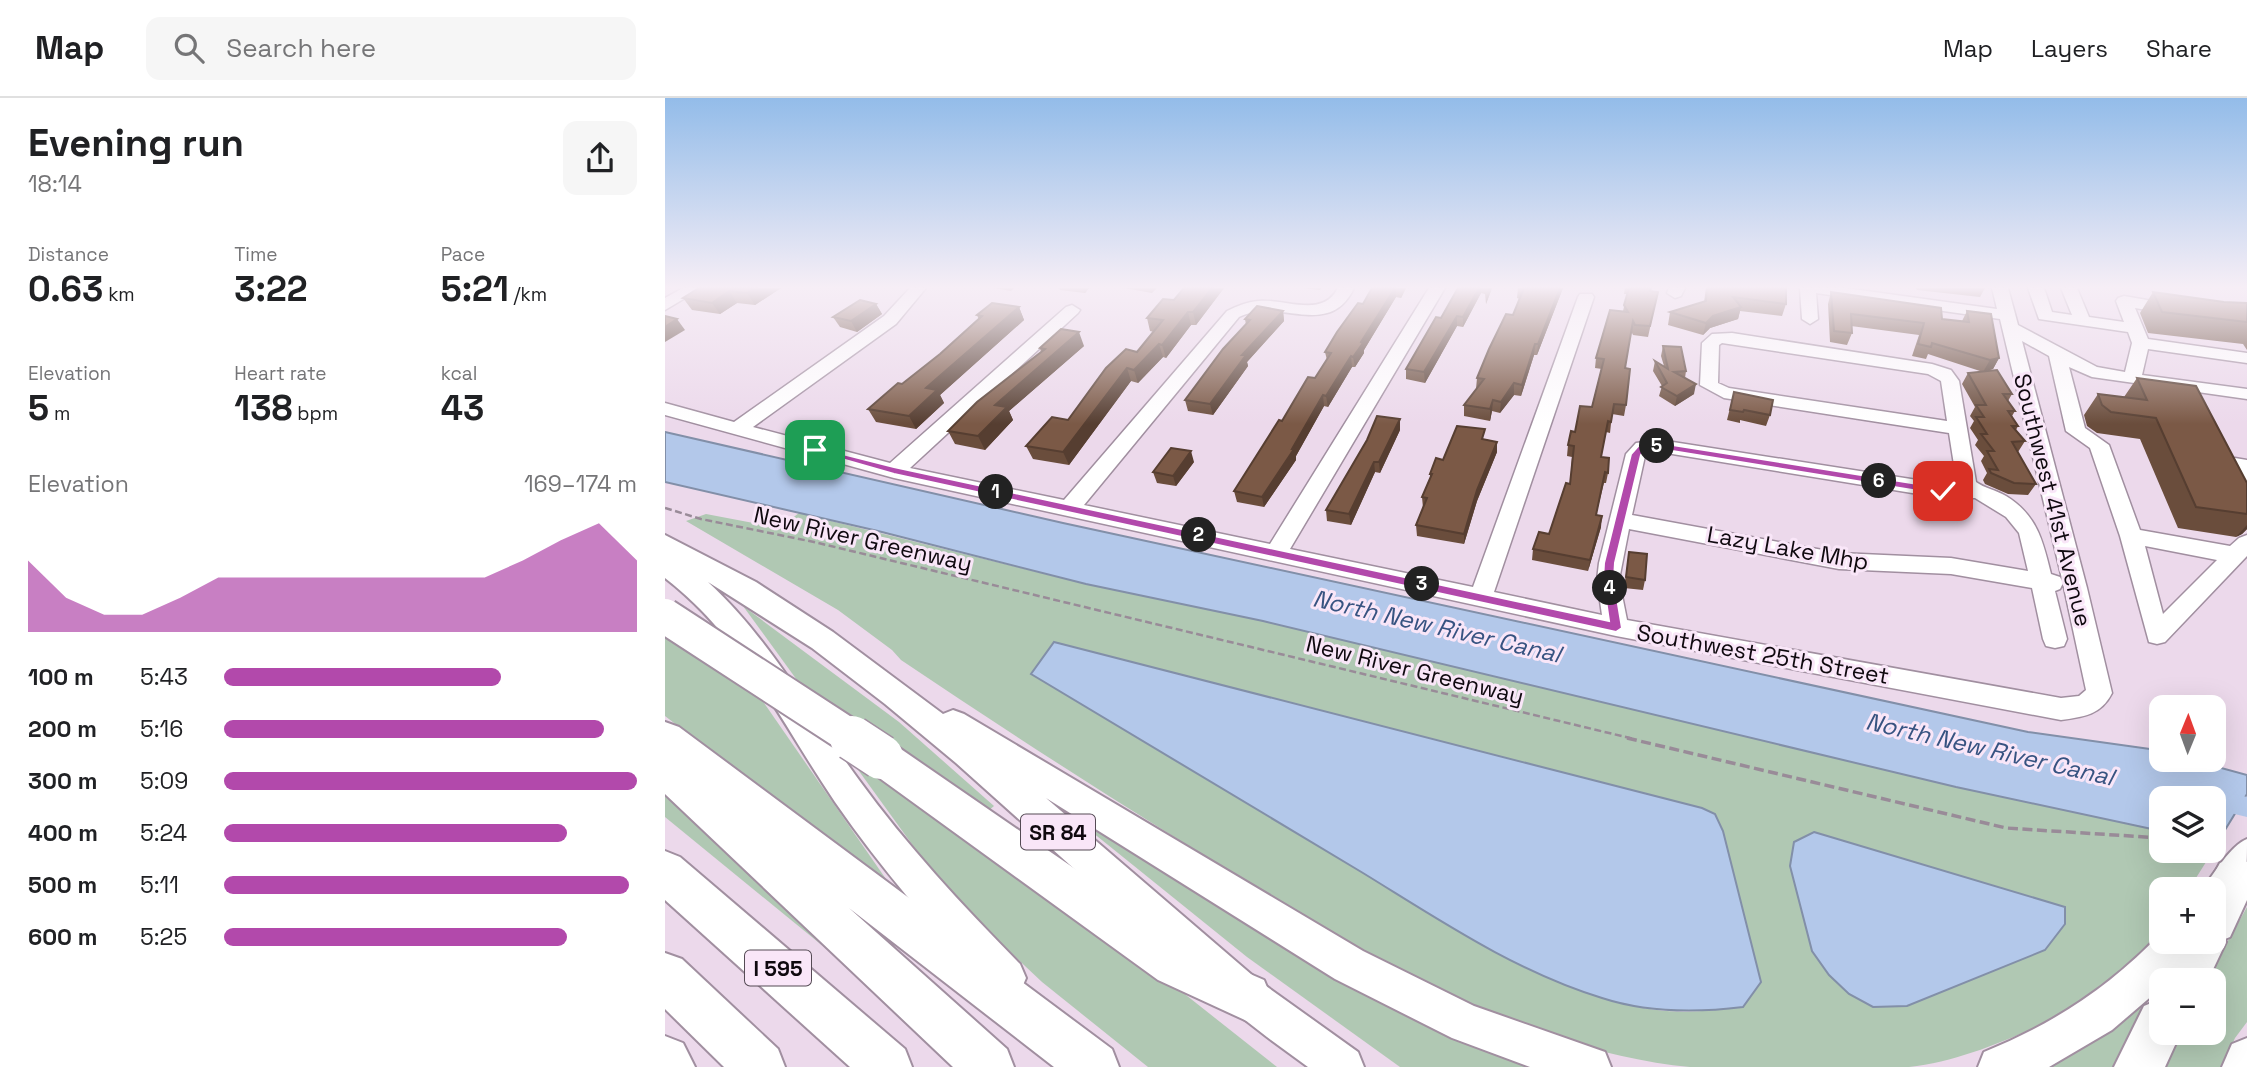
<!DOCTYPE html>
<html lang="en">
<head>
<meta charset="utf-8">
<style>
  :root { --surface:#fff; --page:#f6f6f6; --text:#202124; --muted:#757577; --line:#e0e0e0; --accent:#b249ab }
  body { margin:0; font-family:"Space Grotesk",sans-serif; background:var(--page); color:var(--text); height:100vh; display:flex; flex-direction:column; font-size:26px; white-space:nowrap }
  * { box-sizing:border-box; margin:0 }
  p { font-size:23px; color:var(--muted) }
  .icon { flex:none; width:38px; height:38px; fill:none; stroke:currentColor; stroke-width:2; stroke-linecap:round; stroke-linejoin:round }
  .map { position:relative; flex:1; overflow:hidden }
  .panel { display:flex; flex-direction:column; background:var(--surface); width:665px }
  .panel>* { flex:none }
  .needle { width:46px; rotate:1deg }
  .fabs { position:absolute; left:1484px; top:597px; display:grid; gap:14px }
  .fabs a { display:grid; place-items:center; width:77px; height:77px; border-radius:14px; background:var(--surface); box-shadow:0 7px 28px #0002; font-size:35px }
  .pin { position:absolute; display:grid; place-items:center; width:60px; height:60px; color:#fff; margin:-30px; border-radius:14px; box-shadow:0 4px 10px #0006 }
  .km { position:absolute; width:35px; height:35px; margin:-18px; border-radius:50%; background:#222; color:#fff; font-size:19px; line-height:35px; text-align:center }
  .round { display:grid; place-items:center; flex:none; width:74px; height:74px; border-radius:14px; background:var(--page) }
  .overview { display:flex; align-items:center; justify-content:space-between; height:119px; padding:0 28px }
  h1 { font-size:38px; font-weight:700; line-height:52px }
  .metrics { display:grid; grid-template-columns:repeat(3,1fr); gap:10px; height:119px; padding:7px 28px }
  .metrics div { display:grid; align-content:center }
  .metrics b { font-size:35px; font-weight:700 }
  .metrics small { font-size:19px; font-weight:400 }
  .metrics p { font-size:19px }
  .chart { height:196px; padding:14px 28px }
  .chart p { display:flex; justify-content:space-between }
  .chart svg { width:100%; height:126px; margin-top:7px; fill:var(--accent); opacity:.7 }
  ul { padding:0 28px; list-style:none; font-size:23px }
  li { display:grid; grid-template-columns:112px 84px 1fr; align-items:center; height:52px }
  li i { height:18px; border-radius:9px; background:var(--accent) }
  header { display:flex; align-items:center; gap:42px; box-sizing:border-box; height:98px; padding:0 35px; background:var(--surface); border-bottom:2px solid var(--line) }
  header strong { font-size:33px }
  nav { display:flex; gap:38px; margin-inline-start:auto; font-size:24px }
  .search { width:490px; height:63px; background:var(--page); display:flex; align-items:center; gap:18px; box-sizing:border-box; padding:0 24px; border-radius:14px; color:var(--muted); font-size:26px }
  main { display:flex; flex:1; min-height:0 }
  .map>svg:first-child { display:block }
  .green { fill:#b0c8b3; fill-rule:evenodd }
  .water { fill:#b3c8ea; stroke:#828fa8; stroke-width:2 }
  .lines { fill:none; stroke-linecap:round; stroke-linejoin:round }
  .canal { fill:#b3c8ea; fill-rule:evenodd }
  .minor-casing { stroke:#a18fa0; stroke-width:3 }
  .major-casing { stroke:#a18fa0; stroke-width:4 }
  .highway-casing { stroke:#a18fa0; stroke-width:4 }
  .path-far1 { stroke:#998b98; stroke-width:2.5; stroke-dasharray:7 3.5; stroke-linecap:butt }
  .path { stroke:#998b98; stroke-width:3.5; stroke-dasharray:10 4.5; stroke-linecap:butt }
  .minor { fill:#fff; fill-rule:evenodd }
  .major { fill:#fff; fill-rule:evenodd }
  .highway { fill:#fff; fill-rule:evenodd }
  .highway-bridge-far1-casing { stroke:#a18fa0; stroke-width:38; stroke-linecap:butt }
  .highway-bridge-casing { stroke:#a18fa0; stroke-width:47; stroke-linecap:butt }
  .highway-bridge-far1 { stroke:#fff; stroke-width:34 }
  .highway-bridge { stroke:#fff; stroke-width:44 }
  .wall { fill:#6a4d3c }
  .shaded-wall { fill:#563e31 }
  .building { fill:#7b5946; stroke:#563e31; stroke-width:2 }
  .route { fill:#b249ab; stroke:#fff; stroke-width:2 }
  .labels { text-anchor:middle; dominant-baseline:central; stroke-width:6; stroke-linejoin:round; paint-order:stroke }
  .shield { fill:#f9e6f8; stroke:#554b55; stroke-width:2 }
  .shield-label { font-size:21px; font-weight:bold; fill:#0f090f }
  .street-label { font-size:23px; fill:#0f090f; stroke:#f9e6f8 }
  .water-label { font-size:24px; font-style:italic; fill:#375381; stroke:#f9e6f8 }
</style>
</head>
<body>
<header>
<strong>Map</strong>
<div class="search"><svg class="icon" aria-label="search" viewBox="0 0 24 24"><circle cx="10" cy="10" r="6"/><path d="M15 15l6 6"/></svg>Search here</div>
<nav><a>Map</a><a>Layers</a><a>Share</a></nav>
</header>
<main>
<section class="panel">
<div class="overview"><div><h1>Evening run</h1><p>18:14</p></div><a class="round"><svg class="icon" aria-label="share" viewBox="0 0 24 24"><path d="M12 15V3M7 8l5-5 5 5M5 13v7h14v-7"/></svg></a></div>
<div class="metrics">
<div><p>Distance</p><b>0.63<small> km</small></b></div>
<div><p>Time</p><b>3:22</b></div>
<div><p>Pace</p><b>5:21<small> /km</small></b></div>
</div>
<div class="metrics">
<div><p>Elevation</p><b>5<small> m</small></b></div>
<div><p>Heart rate</p><b>138<small> bpm</small></b></div>
<div><p>kcal</p><b>43</b></div>
</div>
<div class="chart"><p><span>Elevation</span>169–174 m</p>
<svg viewBox="0 0 160 44" preserveAspectRatio="none"><path d="M0 44V19L10 32L20 38L30 38L40 32L50 25L60 25L70 25L80 25L90 25L100 25L110 25L120 25L130 19L140 12L150 6L160 19V44z"/></svg>
</div>
<ul>
<li><b>100 m</b>5:43<i style="width:67%"></i></li>
<li><b>200 m</b>5:16<i style="width:92%"></i></li>
<li><b>300 m</b>5:09<i style="width:100%"></i></li>
<li><b>400 m</b>5:24<i style="width:83%"></i></li>
<li><b>500 m</b>5:11<i style="width:98%"></i></li>
<li><b>600 m</b>5:25<i style="width:83%"></i></li>
</ul>
</section>
<div class="map">
<svg width="1582" height="969" viewBox="0 0 1582 969">
  <rect width="100%" height="100%" fill="#ecd9eb"/>
  <g class="green">
    <path d="M134 415 421 486 598 523 1291 689 1496 733V752L1548 753 1524 791H1496C1496 802 1499 817 1496 827 1488 864 1408 911 1375 927 1334 946 1289 964 1244 969 1211 969 1175 969 1142 969 1103 969 1064 969 1025 969 980 965 933 953 890 941 794 912 696 852 611 801 483 724 359 645 236 562L227 552 173 512 21 423 41 416 114 430ZM1050 716 1058 733 1096 884 1078 909C1050 912 1021 916 992 912 920 903 856 866 793 833Z"/>
    <path d="M78 508 234 624 329 708 323 713 137 589Z"/>
    <path d="M0 533 88 589 232 797 0 618Z"/>
    <path d="M178 651 459 848 612 969H483L377 884 323 833 254 756Z"/>
    <path d="M0 686 219 898 0 719Z"/>
    <path d="M386 701 885 969H735L582 859Z"/>
    <path d="M1582 809V924L1570 940 1557 969H1487L1508 935 1549 934V882H1541Z"/>
    <path d="M1473 908 1482 916 1450 969H1359Z"/>
  </g>
  <g class="water">
    <path d="M0 334 398 425 1363 634 1492 652 1496 653V662H1527L1582 677V696L1552 745H1549V700H1496V733L1291 689 598 523 421 486 213 433 0 384Z"/>
    <path d="M389 544 1037 710 1050 716 1058 733 1096 884 1078 909C1030 915 983 915 937 900 851 874 773 821 698 775 587 709 476 643 366 576Z"/>
    <path d="M1149 734 1400 809V826L1380 852 1242 908 1208 909 1184 896 1164 877 1147 853 1125 768 1129 744Z"/>
  </g>
  <g class="lines">
    <path class="canal" d="M1549 691 1582 699V719L1549 711V700H1539L1541 694Z"/>
    <defs>
      <g id="minor">
        <path d="M18 190H37L0 212V200Z"/>
        <path d="M245 190H261L231 226 88 329 225 365 401 209 407 207 415 212 413 215 245 370 399 402 562 213C572 208 582 204 593 203 621 200 657 221 673 190H689C664 242 615 199 574 219L419 407 605 446 764 190H780L625 451 808 489 913 199 915 196H927L929 199 829 494 937 517 932 482 934 465 961 356 971 345 995 342 1278 386H1292L1284 335 1059 300 1035 287 1037 245 1047 236 1067 235 1267 266 1286 272 1294 283 1311 384C1319 390 1331 392 1341 398 1372 417 1378 443 1386 476L1395 479 1398 485 1335 221 1151 195 1153 221 1145 226 1137 221 1135 190H1180L1332 211 1327 190H1343L1353 227 1432 269 1460 274 1467 245 1463 234 1374 221 1363 190H1379L1387 214 1407 217 1396 190H1412L1424 219 1459 224 1451 203 1453 200 1459 198 1511 207 1517 209 1519 212 1517 215 1511 217 1470 210 1483 241 1582 255V265L1483 251 1477 277 1582 291V301L1427 279 1404 269 1420 330 1444 347 1475 432 1565 448 1574 440 1582 437V458L1500 544 1492 546 1484 544 1455 438 1425 350 1401 333 1384 258 1357 243 1422 490 1447 595C1436 617 1418 619 1396 622L951 538 229 380 0 317V305L69 324 219 218ZM1057 245 1263 276 1276 283 1282 323 1064 290 1053 285 1054 247ZM995 354 1278 400H1310L1341 419 1354 435 1363 473 1286 460 1174 455 967 417 980 358 983 355ZM964 431 1174 471 1286 476 1367 490 1378 541 1381 548 1390 550 1399 548 1402 541 1390 493 1395 491 1398 485 1421 592 1414 598 1396 600 962 522 954 482ZM1480 448 1552 462 1498 516Z"/>
        <path d="M1004 190H1020L1016 198 1010 200 1002 195Z"/>
        <path d="M1570 360 1582 362V401L1575 399 1560 367 1563 362Z"/>
      </g>
      <g id="major">
        <path d="M0 437 91 484 168 534 278 616 288 612 299 616 698 853 809 908 940 954 946 969H865L787 940 670 881 381 700 594 883 693 954 699 969H643L602 939 566 911 291 665 220 606 147 550 43 484C105 541 144 614 194 682 242 748 298 808 355 866L361 880 355 894 341 900 327 894C271 834 217 772 170 704 117 626 77 539 0 480Z"/>
        <path d="M1582 741C1582 777 1582 807 1549 823V791H1537C1550 775 1565 748 1582 741Z"/>
        <path d="M1496 835V844H1533L1528 858 1505 882H1496V890L1447 932 1384 969H1313L1319 954C1388 926 1445 889 1496 835Z"/>
        <path d="M1582 940V969H1557L1567 946Z"/>
      </g>
      <g id="highway">
        <path d="M0 624 14 629 447 951 454 969H389L184 810 342 951 349 969H288L0 696Z"/>
        <path d="M216 642 230 647 525 850 599 882 606 899 599 916 582 923 493 882 202 671 196 659 202 647Z"/>
        <path d="M0 753 15 759 240 951 247 969H185L0 802Z"/>
        <path d="M1570 759 1582 764V802L1565 839 1560 841 1561 844 1543 882H1496V886L1495 882 1513 844H1549V791H1541L1555 765Z"/>
        <path d="M0 855 17 861 113 951 120 969H59L0 911Z"/>
        <path d="M1496 901V934H1516L1500 969H1449L1479 908Z"/>
        <path d="M0 938 18 945 30 969H0Z"/>
      </g>
    </defs>
    <use href="#minor" class="minor-casing"/>
    <use href="#major" class="major-casing"/>
    <use href="#highway" class="highway-casing"/>
    <path class="path-far1" d="M0 410 36 421 149 444 969 641"/>
    <path class="path" d="M962 640 1341 730 1496 740"/>
    <use href="#minor" class="minor"/>
    <use href="#major" class="major"/>
    <use href="#highway" class="highway"/>
    <defs>
      <path id="highway-bridge-far1" d="M0 518 189 641"/>
      <path id="highway-bridge" d="M187 640 216 659"/>
    </defs>
    <use href="#highway-bridge-far1" class="highway-bridge-far1-casing"/>
    <use href="#highway-bridge" class="highway-bridge-casing"/>
    <use href="#highway-bridge-far1" class="highway-bridge-far1"/>
    <use href="#highway-bridge" class="highway-bridge"/>
  </g>
  <g class="wall">
    <path d="M34 190H116L90 207 72 205 55 216 27 212 18 200Z"/>
    <path d="M329 190H349L346 193Z"/>
    <path d="M394 190H424L420 195 395 192Z"/>
    <path d="M459 190H492L487 195Z"/>
    <path d="M559 190 531 227H526L501 260 498 259 473 285 466 283 404 367 368 361 361 348 403 322 472 254 489 234 485 233 482 220 509 202Z"/>
    <path d="M638 190H656L655 192Z"/>
    <path d="M707 190H741L736 200 731 199 699 252V255L690 269H687L663 309 659 308 631 358V362L599 409 572 404 569 393 617 323 650 280 662 262 660 254 698 206Z"/>
    <path d="M793 190H827L821 206 820 196 816 195 798 229 792 228 760 285 741 281V271L776 220Z"/>
    <path d="M853 190H898L872 257H869L856 298 849 297 835 315 827 313 825 323 799 318V307L811 291 812 280 848 217 855 201 852 200Z"/>
    <path d="M960 190H986L985 193 993 194 983 239 968 237 966 233 960 270 961 307 959 318 947 316 945 335 941 334 936 359 943 375 941 385H939L931 417 936 429 923 473 867 462 868 451 884 436 905 386 907 359 902 358 903 347 927 309 937 271 930 270 931 260 958 213 962 196H959Z"/>
    <path d="M1041 190H1121V206L1117 218 1075 213 1073 221 1045 230 1038 237 1003 227 1005 214 1039 204Z"/>
    <path d="M1251 190H1320L1315 199 1252 192Z"/>
    <path d="M1166 194 1277 221 1297 223 1302 213 1334 260 1328 271 1318 274 1263 256 1261 261 1247 258 1254 237 1186 228 1187 235 1182 247 1165 244 1163 206Z"/>
    <path d="M1488 194 1559 204 1582 205V252L1578 246 1483 235 1475 215Z"/>
    <path d="M211 206 217 216 192 234 175 229 168 219Z"/>
    <path d="M354 209 359 222 275 297 279 305 251 331 211 324 203 311 237 286 275 256 314 222 312 217Z"/>
    <path d="M618 213 619 223 582 264 583 268 548 317 523 313 520 302 581 227 580 221Z"/>
    <path d="M419 248 344 313 348 322 320 352 290 346 283 333 376 254 375 250Z"/>
    <path d="M998 248 1021 273 1020 280 1029 296 1010 308 994 298 997 288 988 273 990 263 999 268 996 258Z"/>
    <path d="M1303 275 1347 296 1343 303 1350 313 1347 318 1353 328 1351 332 1360 343 1353 354 1371 386 1363 397 1343 396 1320 386 1318 382 1322 375 1316 363 1319 358 1310 347 1313 342 1305 330 1309 323 1305 318 1310 309 1297 286Z"/>
    <path d="M1472 280 1582 385V431L1577 436 1571 439 1513 430 1475 341 1432 335 1422 328 1419 317 1433 296 1459 299Z"/>
    <path d="M1069 294 1105 317 1101 328 1075 322V325L1062 322Z"/>
    <path d="M735 332 715 375 710 374 686 427 662 423 661 412 702 342Z"/>
    <path d="M820 341 832 344V354L812 403 799 446 752 438 751 427 758 410 757 399 765 381V376L778 362Z"/>
    <path d="M529 364 511 388 492 385 488 374Z"/>
    <path d="M964 454 980 482 978 492 959 490Z"/>
  </g>
  <g class="shaded-wall">
    <path d="M90 190H116L90 207 82 195Z"/>
    <path d="M418 190H424L420 195Z"/>
    <path d="M547 190H559L531 227 528 214Z"/>
    <path d="M730 190H731V199L699 252V255L690 269 688 259 696 244Z"/>
    <path d="M735 190H741L736 200Z"/>
    <path d="M814 190H816V195L798 229V219Z"/>
    <path d="M824 190H827L821 206 822 196Z"/>
    <path d="M895 190H898L872 257 873 246Z"/>
    <path d="M64 193 72 205 55 216 47 205Z"/>
    <path d="M211 206 217 216 192 234 186 223Z"/>
    <path d="M354 209 359 222 275 297 279 305 251 331 244 318 261 290Z"/>
    <path d="M1076 209 1073 221 1045 230 1038 237 1041 225 1048 218Z"/>
    <path d="M618 213 619 223 582 264 583 268 548 317 545 306 577 257Z"/>
    <path d="M523 214 526 227 501 260 497 247Z"/>
    <path d="M792 218V228L760 285 759 274Z"/>
    <path d="M12 221 20 232 0 244V229Z"/>
    <path d="M414 234 419 248 344 313 348 322 320 352 313 338 330 307Z"/>
    <path d="M494 246 498 259 473 285 469 272Z"/>
    <path d="M870 246 869 257 856 298 857 287Z"/>
    <path d="M686 258 687 269 663 309 661 298Z"/>
    <path d="M1334 260 1328 271 1318 274 1325 262Z"/>
    <path d="M462 270 466 283 404 367 398 354Z"/>
    <path d="M849 285V297L835 315 836 304Z"/>
    <path d="M1031 286 1029 296 1010 308 1012 298Z"/>
    <path d="M658 297 659 308 631 358V362L599 409 597 399Z"/>
    <path d="M828 302 827 313 825 323V311Z"/>
    <path d="M735 321V332L715 375 714 364Z"/>
    <path d="M832 344V354L812 403 799 446V436L812 392Z"/>
    <path d="M526 353 529 364 511 388 508 378Z"/>
    <path d="M709 364 710 374 686 427 684 416Z"/>
    <path d="M937 418 936 429 923 473 925 462Z"/>
    <path d="M1582 427V431L1577 436 1571 439Z"/>
  </g>
  <g class="building">
    <path d="M34 190H90L82 195 64 193 47 205 18 200Z"/>
    <path d="M519 190H547L528 214H523L497 247 494 246 469 272 462 270 398 354 361 348 387 319 403 322 441 270 461 251 472 254 498 222 482 220 498 201 509 202Z"/>
    <path d="M707 190H730L696 244 698 245 688 259 686 258 661 298 658 297 627 351H629L597 399 569 393 614 322 617 323 643 279 650 280 666 255 660 254 672 234 693 205 698 206Z"/>
    <path d="M793 190H814L798 219 792 218 759 274 741 271 771 219 776 220Z"/>
    <path d="M857 190H895L873 246H870L857 287 849 285 836 304 828 302 825 311 799 307 819 281 812 280 824 251 841 216 848 217 859 190Z"/>
    <path d="M964 190H986L985 193 993 194 985 228 970 227 968 223 960 270 965 271 961 307 949 306 946 324 943 323 936 359 944 360 943 375 940 374 931 417 937 418 925 462 868 451 874 434 884 436 901 385 905 386 909 348 903 347 906 333 910 334 915 308 927 309 939 261 931 260 945 212 963 214 959 207Z"/>
    <path d="M1042 190H1121V206L1068 199 1076 209 1048 218 1041 225 1005 214 1041 203Z"/>
    <path d="M1166 194 1276 210 1277 221 1304 224 1302 213 1326 216 1334 260 1325 262 1267 245 1266 249 1253 246 1259 225 1186 216 1187 235 1169 233Z"/>
    <path d="M1488 194 1559 204 1582 205V224L1497 214Z"/>
    <path d="M195 202 211 206 186 223 168 219Z"/>
    <path d="M327 205 354 209 261 290 272 292 244 318 203 311 233 285 237 286 275 256 317 218 312 217Z"/>
    <path d="M592 208 618 213 577 257H581L545 306 520 302 558 251 585 222 580 221Z"/>
    <path d="M0 218 12 221 0 229Z"/>
    <path d="M396 231 414 234 330 307 342 309 313 338 283 333 312 304 380 251 375 250Z"/>
    <path d="M998 248 1016 249 1021 273 1009 274 1031 286 1012 298 996 289 1002 285 990 263 1003 271Z"/>
    <path d="M1332 272 1347 296H1338L1350 313H1343L1353 328H1347L1360 343 1347 344 1371 386 1349 385 1326 375 1324 371 1333 372 1322 353H1329L1316 336H1322L1311 319H1319L1311 307H1321L1303 275Z"/>
    <path d="M1472 280 1531 288 1582 385V416L1531 409 1491 320 1446 314 1437 307 1433 296 1482 302Z"/>
    <path d="M1069 294 1108 302 1105 317 1079 312 1078 314 1065 312Z"/>
    <path d="M712 318 735 321 714 364H709L684 416 661 412 702 342Z"/>
    <path d="M792 328 820 331 817 341 832 344 812 392 799 436 751 427 762 400 757 399 767 376H765L771 360 778 362Z"/>
    <path d="M506 350 526 353 508 378 488 374Z"/>
    <path d="M964 454 982 456 980 482 961 479Z"/>
  </g>
  <linearGradient id="sky" x2="0" y2="1"><stop stop-color="#93bce9"/><stop offset="0.58" stop-color="#f6eef6"/><stop offset="1" stop-color="#f6eef6" stop-opacity="0"/></linearGradient>
  <rect width="1582" height="326" fill="url(#sky)"/>
  <path class="route" d="M995 345 1278 390 1283 393 1278 397 995 351 981 352 976 357 950 465 949 482 957 530 951 534 229 376 145 352 150 349 229 369 944 523 938 482 939 465 966 356 974 347Z"/>
  <g class="labels">
    <g class="shield">
      <rect x="356" y="716.5" width="74" height="35" rx="5"/>
      <rect x="80" y="852.5" width="66" height="35" rx="5"/>
    </g>
    <g class="shield-label">
      <text x="393" y="734">SR 84</text>
      <text x="113" y="870">I 595</text>
    </g>
    <g class="street-label">
      <text transform="translate(1388 402) rotate(76)">Southwest 41st Avenue</text>
      <text transform="translate(198 441) rotate(13)">New River Greenway</text>
      <text transform="translate(1123 450) rotate(10)">Lazy Lake Mhp</text>
      <text transform="translate(1098 556) rotate(10)">Southwest 25th Street</text>
      <text transform="translate(750 572) rotate(14)">New River Greenway</text>
    </g>
    <g class="water-label">
      <text transform="translate(772 528) rotate(13)">North New River Canal</text>
      <text transform="translate(1325 651) rotate(13)">North New River Canal</text>
    </g>
  </g>
</svg>
<div class="fabs">
<a><svg class="needle" viewBox="-14 -14 28 28"><path d="M0-13l5 13h-10z" fill="#e53935"/><path d="M0 13l5-13h-10z" fill="#757577"/></svg></a>
<a><svg class="icon" aria-label="layers" viewBox="0 0 24 24"><path d="M12 4l9 5-9 5-9-5zM3 14l9 5 9-5"/></svg></a>
<a>+</a>
<a>−</a>
</div>
<div class="pin" style="left:150px;top:352px;background:#1e9e55"><svg class="icon" aria-label="arrive" viewBox="0 0 24 24"><path d="M6 21V4h12l-3 4 3 4H6"/></svg></div>
<div class="pin" style="left:1278px;top:393px;background:#d93025"><svg class="icon" aria-label="check" viewBox="0 0 24 24"><path d="M5 12l5 5 9-10"/></svg></div>
<b class="km" style="left:331px;top:394px">1</b>
<b class="km" style="left:534px;top:437px">2</b>
<b class="km" style="left:757px;top:486px">3</b>
<b class="km" style="left:945px;top:490px">4</b>
<b class="km" style="left:992px;top:348px">5</b>
<b class="km" style="left:1214px;top:383px">6</b>
</div>
</main>
</body>
</html>
